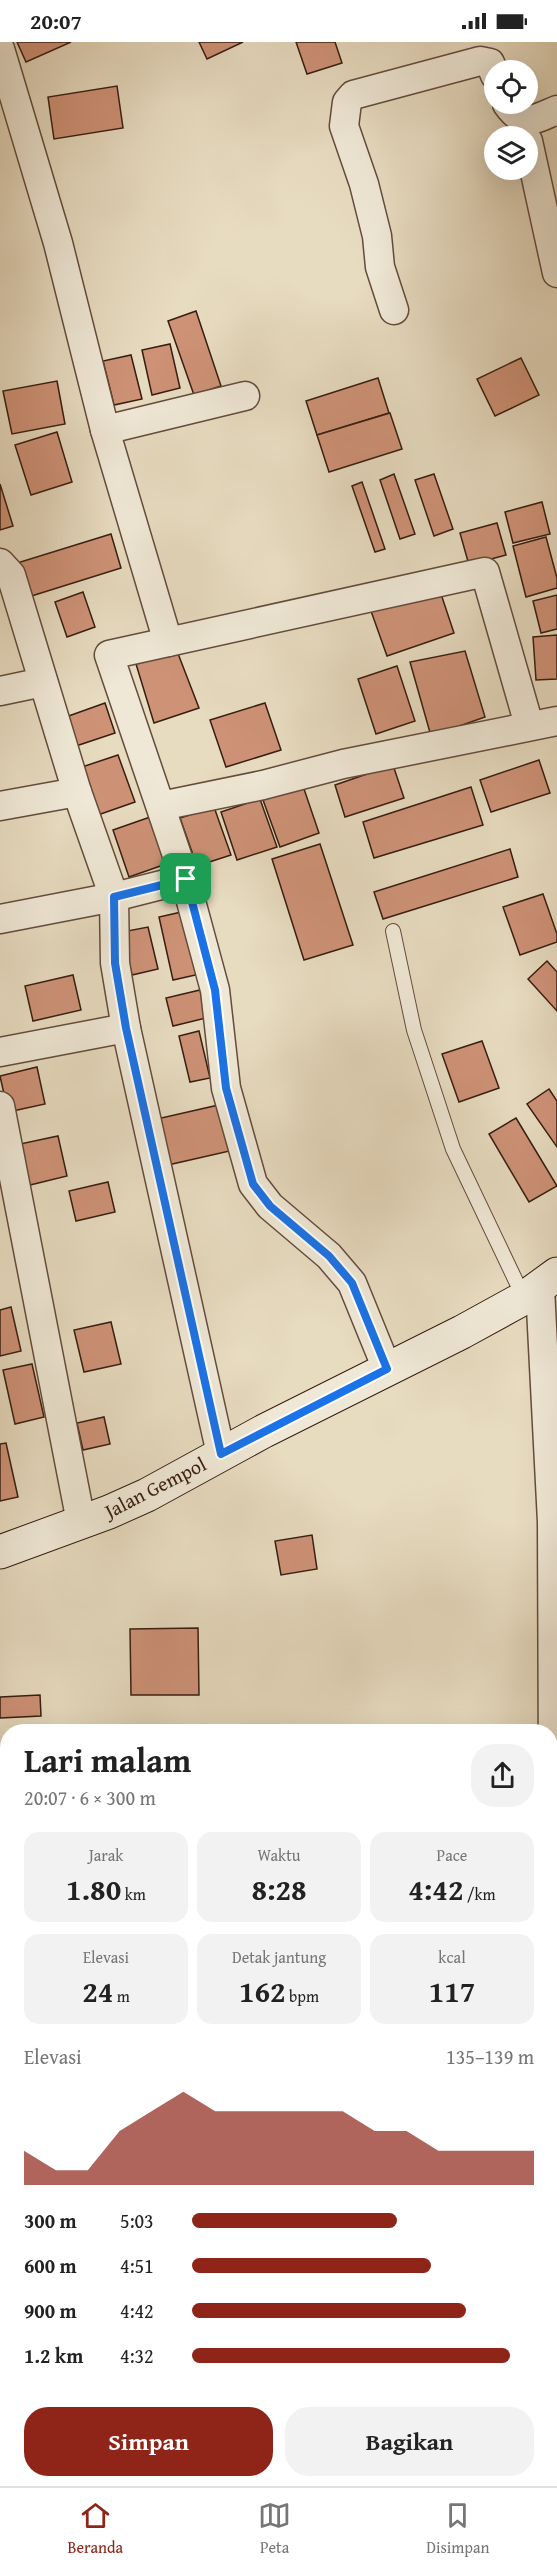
<!DOCTYPE html>
<html lang="id">
<head>
<meta charset="utf-8">
<style>
  :root { --surface:#fff; --page:#f2f2f2; --text:#222; --muted:#767676; --line:#e0e0e0; --accent:#8f2418 }
  body { margin:0; font-family:"Gentium Book Plus",serif; background:var(--page); color:var(--text); height:100vh; display:flex; flex-direction:column; font-size:22px; white-space:nowrap }
  * { box-sizing:border-box; margin:0 }
  p { font-size:20px; color:var(--muted) }
  .icon { flex:none; width:33px; height:33px; fill:none; stroke:currentColor; stroke-width:2; stroke-linecap:round; stroke-linejoin:round }
  .map { position:relative; flex:1; overflow:hidden }
  .sheet { position:absolute; left:0px; top:1682px; width:558px; height:764px; display:flex; flex-direction:column; background:var(--surface); border-radius:24px 24px 0 0; box-shadow:0 6px 24px #0002 }
  .sheet>* { flex:none }
  .buttons { position:absolute; left:484px; top:18px; display:grid; gap:12px }
  .buttons a { display:grid; place-items:center; width:54px; height:54px; border-radius:50%; background:var(--surface); box-shadow:0 6px 24px #0002; font-size:30px }
  .pin { position:absolute; display:grid; place-items:center; width:51px; height:51px; color:#fff; margin:-26px; border-radius:12px; box-shadow:0 3px 9px #0006 }
  .round { display:grid; place-items:center; flex:none; width:63px; height:63px; border-radius:24px; background:var(--page) }
  .headline { display:flex; align-items:center; justify-content:space-between; height:102px; padding:0 24px }
  h1 { font-size:33px; font-weight:700; line-height:45px }
  .figures { display:grid; grid-template-columns:repeat(3,1fr); gap:9px; height:102px; padding:6px 24px }
  .figures div { display:grid; align-content:center; border-radius:15px; background:var(--page); text-align:center }
  .figures b { font-size:30px; font-weight:700 }
  .figures small { font-size:16px; font-weight:400 }
  .figures p { font-size:16px }
  .chart { height:168px; padding:12px 24px }
  .chart p { display:flex; justify-content:space-between }
  .chart svg { width:100%; height:108px; margin-top:6px; fill:var(--accent); opacity:.7 }
  .primary-button { display:flex; gap:12px; margin-top:auto; padding:12px 24px }
  .primary-button a { flex:1; height:69px; border-radius:24px; background:var(--accent); color:#fff; font-size:24px; font-weight:700; line-height:69px; text-align:center }
  .primary-button a+a { background:var(--page); color:var(--text) }
  ul { padding:0 24px; list-style:none; font-size:20px }
  li { display:grid; grid-template-columns:96px 72px 1fr; align-items:center; height:45px }
  li i { height:15px; border-radius:8px; background:var(--accent) }
  .status { display:flex; justify-content:space-between; align-items:center; height:42px; padding:0 30px; background:var(--surface); direction:ltr }
  .status svg { height:16px; fill:currentColor }
  .menu { display:flex; justify-content:space-around; align-items:center; height:84px; border-top:2px solid var(--line); background:var(--surface); font-size:16px; color:var(--muted) }
  .menu a { display:grid; justify-items:center; gap:3px }
  .menu .selected { color:var(--accent) }
  .map>svg:first-child { display:block }
  .building { fill:#ce9277; stroke:#371d10; stroke-width:1.5 }
  .lines { fill:none; stroke-linecap:round; stroke-linejoin:round }
  .service-casing { stroke:#634c3c; stroke-width:16 }
  .minor-casing { stroke:#634c3c; stroke-width:31 }
  .secondary-casing { stroke:#371d10; stroke-width:35 }
  .service { stroke:#efe8d6; stroke-width:14 }
  .minor { stroke:#efe8d6; stroke-width:28 }
  .secondary { stroke:#efe8d6; stroke-width:33 }
  .route-casing { stroke:#fff; stroke-width:12 }
  .route { stroke:#1a73e8; stroke-width:8 }
  .labels { text-anchor:middle; dominant-baseline:central; stroke-width:4.5; stroke-linejoin:round; paint-order:stroke }
  .street-label { font-size:20px; fill:#371d10; stroke:#efe8d6 }
</style>
</head>
<body>
<div class="status"><b>20:07</b><svg viewBox="0 0 49 12"><path d="M0 12V9h3v3zM5 12V6h3v6zM10 12V3h3v9zM15 12V0h3v12zM26 1h20v11H26zM47 4h2v5h-2z"/></svg></div>
<div class="map">
<svg width="557" height="2444" viewBox="0 0 557 2444">
  <rect width="100%" height="100%" fill="#e7dbc0"/>
  <filter id="stains"><feTurbulence type="fractalNoise" baseFrequency=".00333" numOctaves="4"/><feColorMatrix values="0 0 0 0 .2 0 0 0 0 .09 0 0 0 0 .02 0 0 0 .5 -.17"/></filter>
  <radialGradient id="worn" r=".72"><stop offset=".6" stop-color="#630" stop-opacity="0"/><stop offset="1" stop-color="#630" stop-opacity=".3"/></radialGradient>
  <g class="building">
    <path d="M17 0H71L26 20Z"/>
    <path d="M199 0H243L207 17Z"/>
    <path d="M296 0H335L342 21 307 32Z"/>
    <path d="M117 44 123 86 54 97 48 55Z"/>
    <path d="M196 269 221 344 194 353 168 279Z"/>
    <path d="M170 302 180 346 152 353 142 308Z"/>
    <path d="M131 313 142 357 114 363 103 319Z"/>
    <path d="M521 316 539 353 495 374 477 337Z"/>
    <path d="M378 336 389 371 317 393 306 359Z"/>
    <path d="M57 339 65 382 12 392 3 349Z"/>
    <path d="M390 371 402 407 329 430 317 393Z"/>
    <path d="M57 390 72 440 31 453 15 403Z"/>
    <path d="M394 432 415 492 400 497 380 438Z"/>
    <path d="M434 432 453 487 434 494 415 438Z"/>
    <path d="M362 440 385 507 375 510 352 444Z"/>
    <path d="M0 442 13 484 0 488Z"/>
    <path d="M542 460 550 492 513 501 505 470Z"/>
    <path d="M497 481 506 513 469 523 460 491Z"/>
    <path d="M111 492 121 526 25 556 14 522Z"/>
    <path d="M546 495 557 536V546L526 555 513 504Z"/>
    <path d="M439 546 454 591 387 614 371 569Z"/>
    <path d="M83 550 95 585 67 595 55 560Z"/>
    <path d="M557 553V587L541 591 533 559Z"/>
    <path d="M557 593V637L536 638 533 595Z"/>
    <path d="M177 609 199 666 154 681 136 622Z"/>
    <path d="M465 609 485 675 431 694 410 620Z"/>
    <path d="M397 624 415 679 376 692 358 637Z"/>
    <path d="M105 661 115 691 73 705 63 676Z"/>
    <path d="M265 661 281 708 226 725 210 678Z"/>
    <path d="M118 713 135 760 95 774 79 726Z"/>
    <path d="M539 718 550 751 491 770 480 738Z"/>
    <path d="M393 723 404 756 345 775 335 743Z"/>
    <path d="M303 744 319 791 280 805 263 758Z"/>
    <path d="M471 745 483 783 374 816 363 780Z"/>
    <path d="M260 757 277 805 237 818 221 770Z"/>
    <path d="M214 765 231 813 197 824 180 776Z"/>
    <path d="M153 774 169 821 129 835 113 788Z"/>
    <path d="M320 802 353 903 304 918 272 817Z"/>
    <path d="M510 807 518 835 383 877 374 850Z"/>
    <path d="M543 852 557 892V900L520 913 503 865Z"/>
    <path d="M186 869 200 932 173 938 159 875Z"/>
    <path d="M148 885 158 927 132 933 122 890Z"/>
    <path d="M547 919 557 930V969L528 937Z"/>
    <path d="M73 933 81 968 33 979 25 944Z"/>
    <path d="M200 948 206 976 173 984 166 956Z"/>
    <path d="M199 989 210 1036 190 1040 179 994Z"/>
    <path d="M482 999 499 1046 459 1060 442 1012Z"/>
    <path d="M37 1025 45 1062 8 1070 0 1034Z"/>
    <path d="M549 1047 557 1059V1105L527 1062Z"/>
    <path d="M223 1062 234 1108 159 1125 148 1079Z"/>
    <path d="M516 1076 557 1144 529 1160 489 1092Z"/>
    <path d="M58 1094 67 1134 30 1143 20 1102Z"/>
    <path d="M108 1140 115 1170 76 1179 69 1149Z"/>
    <path d="M11 1265 21 1309 0 1314V1268Z"/>
    <path d="M111 1280 121 1322 84 1330 74 1288Z"/>
    <path d="M32 1322 44 1375 15 1382 3 1328Z"/>
    <path d="M104 1375 110 1402 83 1408 77 1381Z"/>
    <path d="M6 1401 18 1455 0 1459V1402Z"/>
    <path d="M312 1493 317 1527 281 1533 275 1499Z"/>
    <path d="M198 1586 199 1653H131L130 1587Z"/>
    <path d="M40 1653 41 1674 0 1676V1655Z"/>
    <path d="M0 1740H8V1770L0 1771Z"/>
    <rect x="0" y="1830" width="8" height="20"/>
    <rect x="550" y="1840" width="7" height="34"/>
    <rect x="0" y="1867" width="8" height="134"/>
    <rect x="550" y="2397" width="7" height="30"/>
    <path d="M68 2438H108V2439L68 2442Z"/>
    <rect x="132" y="2438" width="289" height="6"/>
  </g>
  <g class="lines">
    <defs>
      <path id="service" d="M393 889 414 988 453 1107 524 1256"/>
      <g id="minor">
        <path d="M0 7 58 201 105 388 168 600"/>
        <path d="M507 62C524 86 533 78 557 68"/>
        <path d="M528 99 557 231"/>
        <path d="M394 268 380 225 377 194 364 142 344 84 347 60 353 53 480 19 490 21 495 33"/>
        <path d="M105 388 245 354"/>
        <path d="M0 521 11 533 77 750 114 855 115 921 126 986 221 1412"/>
        <path d="M0 649 43 640"/>
        <path d="M0 764 77 750"/>
        <path d="M161 764 263 743 343 722 557 679"/>
        <path d="M0 877 114 855 185 837"/>
        <path d="M0 1010 126 986"/>
        <path d="M0 1064 81 1480"/>
        <path d="M540 1246 552 1480 553 1731"/>
        <path d="M387 1327 352 1241 329 1214 270 1164 253 1142 226 1046 215 948 185 837 109 613 485 530 529 683"/>
        <path d="M0 1793H8"/>
        <path d="M550 1815H557"/>
        <path d="M0 2086 8 2127"/>
        <path d="M0 2268 8 2267"/>
        <path d="M0 2411 8 2410"/>
        <path d="M56 2438 58 2444"/>
        <path d="M124 2438 125 2444"/>
      </g>
      <path id="secondary" d="M0 1510 109 1470 147 1453 264 1389 462 1290 524 1256 557 1232"/>
    </defs>
    <use href="#service" class="service-casing"/>
    <use href="#minor" class="minor-casing"/>
    <use href="#secondary" class="secondary-casing"/>
    <use href="#service" class="service"/>
    <use href="#minor" class="minor"/>
    <use href="#secondary" class="secondary"/>
  </g>
  <g class="lines">
    <defs>
      <path id="route" d="M186 837 215 948 226 1046 253 1142 270 1164 329 1214 352 1241 387 1327 221 1412 126 986 115 921 114 855Z"/>
    </defs>
    <use href="#route" class="route-casing"/>
    <use href="#route" class="route"/>
  </g>
  <g class="labels">
    <g class="street-label">
      <text transform="translate(155 1445) rotate(-27)">Jalan Gempol</text>
    </g>
  </g>
  <rect width="100%" height="100%" filter="url(#stains)"/>
  <rect width="100%" height="100%" fill="url(#worn)"/>
</svg>
<div class="buttons">
<a><svg class="icon" aria-label="locate" viewBox="0 0 24 24"><circle cx="12" cy="12" r="6"/><path d="M12 2v4M12 18v4M2 12h4M18 12h4"/></svg></a>
<a><svg class="icon" aria-label="layers" viewBox="0 0 24 24"><path d="M12 4l9 5-9 5-9-5zM3 14l9 5 9-5"/></svg></a>
</div>
<div class="pin" style="left:186px;top:837px;background:#1e9e55"><svg class="icon" aria-label="arrive" viewBox="0 0 24 24"><path d="M6 21V4h12l-3 4 3 4H6"/></svg></div>
<section class="sheet">
<div class="headline"><div><h1>Lari malam</h1><p>20:07 · 6 × 300 m</p></div><a class="round"><svg class="icon" aria-label="share" viewBox="0 0 24 24"><path d="M12 15V3M7 8l5-5 5 5M5 13v7h14v-7"/></svg></a></div>
<div class="figures">
<div><p>Jarak</p><b>1.80<small> km</small></b></div>
<div><p>Waktu</p><b>8:28</b></div>
<div><p>Pace</p><b>4:42<small> /km</small></b></div>
</div>
<div class="figures">
<div><p>Elevasi</p><b>24<small> m</small></b></div>
<div><p>Detak jantung</p><b>162<small> bpm</small></b></div>
<div><p>kcal</p><b>117</b></div>
</div>
<div class="chart"><p><span>Elevasi</span>135–139 m</p>
<svg viewBox="0 0 160 44" preserveAspectRatio="none"><path d="M0 44V30L10 38L20 38L30 22L40 14L50 6L60 14L70 14L80 14L90 14L100 14L110 22L120 22L130 30L140 30L150 30L160 30V44z"/></svg>
</div>
<ul>
<li><b>300 m</b>5:03<i style="width:60%"></i></li>
<li><b>600 m</b>4:51<i style="width:70%"></i></li>
<li><b>900 m</b>4:42<i style="width:80%"></i></li>
<li><b>1.2 km</b>4:32<i style="width:93%"></i></li>
</ul>
<div class="primary-button"><a>Simpan</a><a>Bagikan</a></div>
</section>
</div>
<nav class="menu">
<a class="selected"><svg class="icon" aria-label="home" viewBox="0 0 24 24"><path d="M3 11l9-7 9 7M6 9v11h12V9"/></svg>Beranda</a>
<a><svg class="icon" aria-label="map" viewBox="0 0 24 24"><path d="M3 6l6-2 6 2 6-2v14l-6 2-6-2-6 2zM9 4v14M15 6v14"/></svg>Peta</a>
<a><svg class="icon" aria-label="saved" viewBox="0 0 24 24"><path d="M7 4h10v16l-5-4-5 4z"/></svg>Disimpan</a>
</nav>
</body>
</html>
